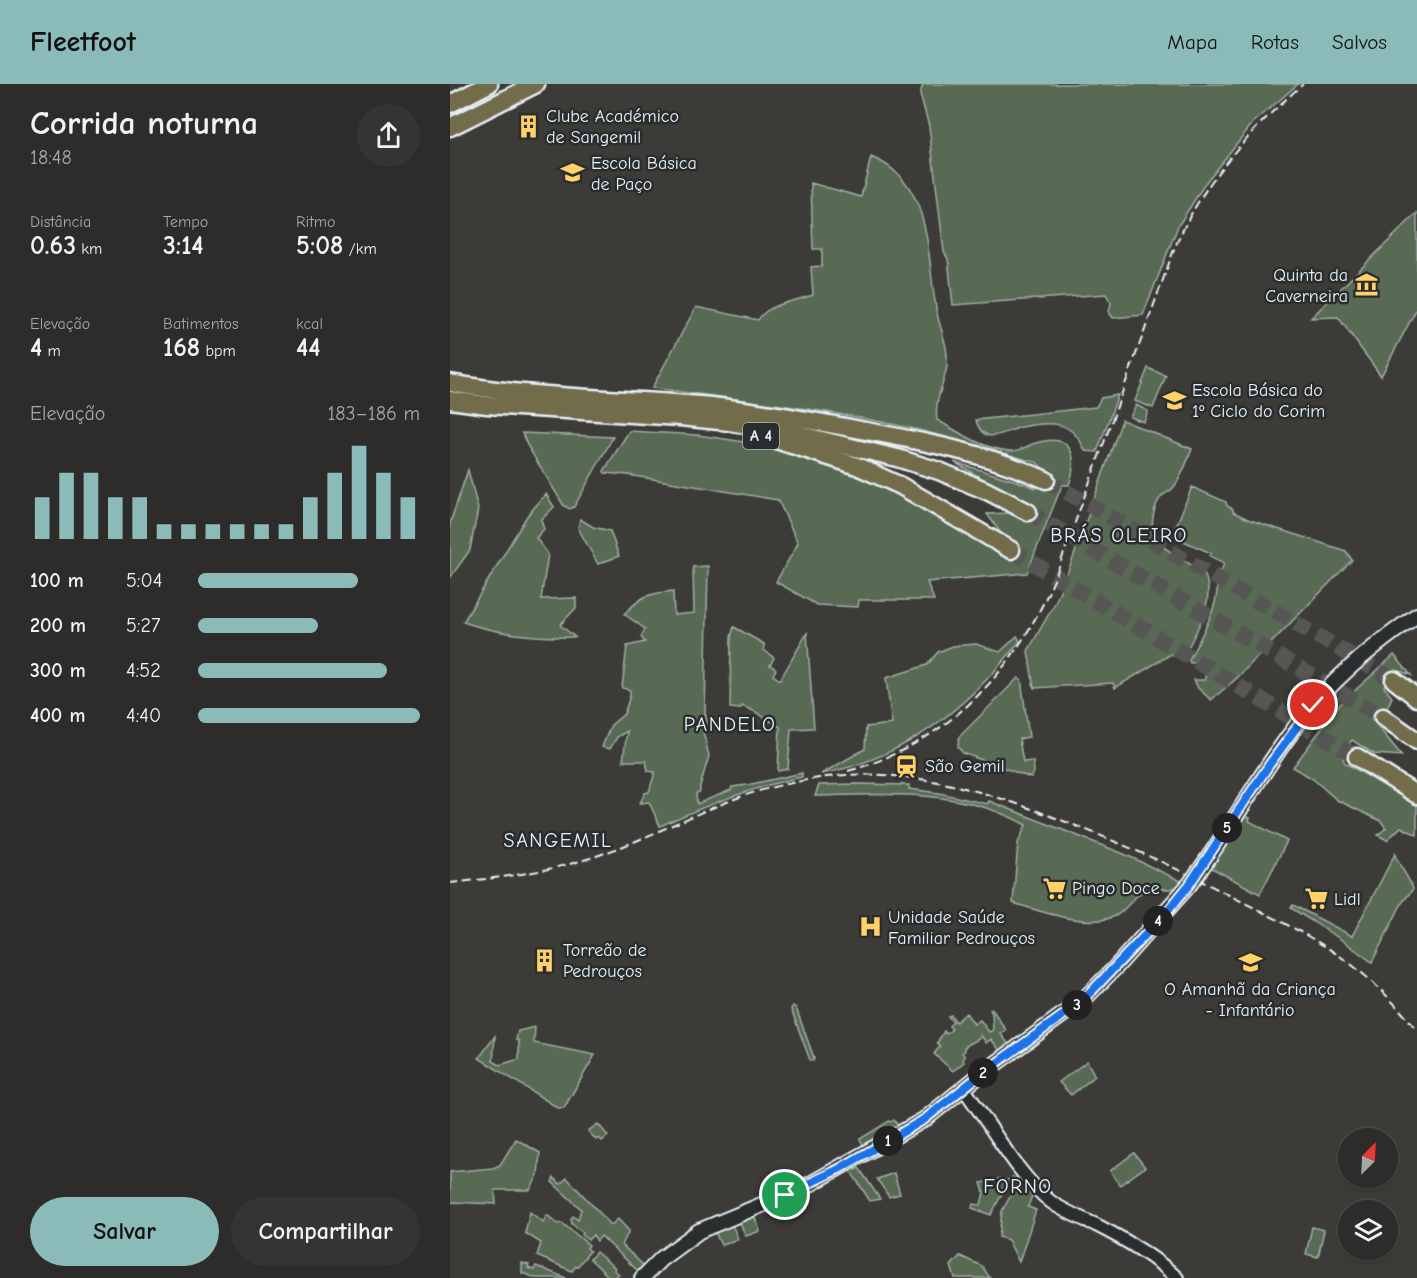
<!DOCTYPE html>
<html lang="pt">
<head>
<meta charset="utf-8">
<style>
  :root { --surface:#2e2c2a; --page:#363432; --text:#f1f3f6; --muted:#a7a7a8; --line:#494847; --accent:#8bbbb9 }
  body { margin:0; font-family:"Comic Neue",sans-serif; background:var(--page); color:var(--text); height:100vh; display:flex; flex-direction:column; font-size:22px; white-space:nowrap }
  * { box-sizing:border-box; margin:0 }
  p { font-size:20px; color:var(--muted) }
  .icon { flex:none; width:33px; height:33px; fill:none; stroke:currentColor; stroke-width:2; stroke-linecap:round; stroke-linejoin:round }
  .map { position:relative; flex:1; overflow:hidden }
  .panel { display:flex; flex-direction:column; background:var(--surface); width:450px }
  .panel>* { flex:none }
  .needle { width:39px; rotate:24deg }
  .tools { position:absolute; left:888px; top:1044px; display:grid; gap:12px }
  .tools a { display:grid; place-items:center; width:60px; height:60px; border-radius:50%; background:var(--surface); box-shadow:0 2px 4px #0004,0 0 0 2px var(--line); font-size:30px }
  .pin { position:absolute; display:grid; place-items:center; width:51px; height:51px; color:#fff; margin:-26px; border:3px solid #fff; border-radius:50%; box-shadow:0 2px 6px #0007 }
  .km { position:absolute; width:30px; height:30px; margin:-15px; border-radius:50%; background:#222; color:#fff; font-size:16px; line-height:30px; text-align:center }
  .round { display:grid; place-items:center; flex:none; width:63px; height:63px; border-radius:32px; background:var(--page) }
  .overview { display:flex; align-items:center; justify-content:space-between; height:102px; padding:0 30px }
  h1 { font-size:33px; font-weight:700; line-height:45px }
  .metrics { display:grid; grid-template-columns:repeat(3,1fr); gap:9px; height:102px; padding:6px 30px }
  .metrics div { display:grid; align-content:center }
  .metrics b { font-size:26px; font-weight:700 }
  .metrics small { font-size:16px; font-weight:400 }
  .metrics p { font-size:16px }
  .chart { height:168px; padding:12px 30px }
  .chart p { display:flex; justify-content:space-between }
  .chart svg { width:100%; height:108px; margin-top:6px; stroke:var(--accent); stroke-width:6 }
  .primary-button { display:flex; gap:12px; margin-top:auto; padding:12px 30px }
  .primary-button a { flex:1; height:69px; border-radius:36px; background:var(--accent); color:#111; font-size:24px; font-weight:700; line-height:69px; text-align:center }
  .primary-button a+a { background:var(--page); color:var(--text) }
  ul { padding:0 30px; list-style:none; font-size:20px }
  li { display:grid; grid-template-columns:96px 72px 1fr; align-items:center; height:45px }
  li i { height:15px; border-radius:8px; background:var(--accent) }
  header { display:flex; align-items:center; gap:36px; box-sizing:border-box; height:84px; padding:0 30px; background:var(--accent); color:#111 }
  header strong { font-size:28px }
  nav { display:flex; gap:33px; margin-inline-start:auto; font-size:21px }
  main { display:flex; flex:1; min-height:0 }
  .map>svg:first-child { display:block }
  .green { fill:#596a53; stroke:#a0aea6; stroke-width:1.5 }
  .lines { fill:none; stroke-linecap:round; stroke-linejoin:round }
  .motorway-tunnel { stroke:#575655; stroke-width:16; stroke-dasharray:16 8; stroke-linecap:butt }
  .tertiary-casing { stroke:#e8f1f8; stroke-width:16 }
  .secondary-casing { stroke:#e8f1f8; stroke-width:18 }
  .motorway-casing { stroke:#e8f1f8; stroke-width:21 }
  .tertiary { stroke:#2a2d2e; stroke-width:12 }
  .secondary { stroke:#2a2d2e; stroke-width:14 }
  .motorway { stroke:#726c4b; stroke-width:16 }
  .rail { stroke:#e8f1f8; stroke-width:2; stroke-dasharray:9 4.5; stroke-linecap:butt }
  .secondary-bridge-casing { stroke:#e8f1f8; stroke-width:18; stroke-linecap:butt }
  .secondary-bridge { stroke:#2a2d2e; stroke-width:14 }
  .route-casing { stroke:#fff; stroke-width:12 }
  .route { stroke:#1a73e8; stroke-width:8 }
  .labels { text-anchor:middle; dominant-baseline:central; stroke-width:5; stroke-linejoin:round; paint-order:stroke }
  .shield { fill:#2a2d2e; stroke:#afb6bb; stroke-width:1.5 }
  .shield-label { font-size:16px; font-weight:bold; fill:#e8f1f8 }
  .poi-label { font-size:18px; fill:#e8f1f8; stroke:#2a2d2e; text-anchor:start }
  .neighbourhood-label { font-size:20px; letter-spacing:1.5px; fill:#e8f1f8; stroke:#2a2d2e }
</style>
</head>
<body>
<header>
<strong>Fleetfoot</strong>
<nav><a>Mapa</a><a>Rotas</a><a>Salvos</a></nav>
</header>
<main>
<section class="panel">
<div class="overview"><div><h1>Corrida noturna</h1><p>18:48</p></div><a class="round"><svg class="icon" aria-label="share" viewBox="0 0 24 24"><path d="M12 15V3M7 8l5-5 5 5M5 13v7h14v-7"/></svg></a></div>
<div class="metrics">
<div><p>Distância</p><b>0.63<small> km</small></b></div>
<div><p>Tempo</p><b>3:14</b></div>
<div><p>Ritmo</p><b>5:08<small> /km</small></b></div>
</div>
<div class="metrics">
<div><p>Elevação</p><b>4<small> m</small></b></div>
<div><p>Batimentos</p><b>168<small> bpm</small></b></div>
<div><p>kcal</p><b>44</b></div>
</div>
<div class="chart"><p><span>Elevação</span>183–186 m</p>
<svg viewBox="0 0 160 44" preserveAspectRatio="none"><path d="M5 44V27M15 44V17M25 44V17M35 44V27M45 44V27M55 44V38M65 44V38M75 44V38M85 44V38M95 44V38M105 44V38M115 44V27M125 44V17M135 44V6M145 44V17M155 44V27"/></svg>
</div>
<ul>
<li><b>100 m</b>5:04<i style="width:72%"></i></li>
<li><b>200 m</b>5:27<i style="width:54%"></i></li>
<li><b>300 m</b>4:52<i style="width:85%"></i></li>
<li><b>400 m</b>4:40<i style="width:100%"></i></li>
</ul>
<div class="primary-button"><a>Salvar</a><a>Compartilhar</a></div>
</section>
<div class="map">
<svg width="967" height="1194" viewBox="0 0 967 1194">
  <rect width="100%" height="100%" fill="#3d3b38"/>
  <filter id="ink" filterUnits="userSpaceOnUse"><feTurbulence type="fractalNoise" baseFrequency=".0167" numOctaves="2"/><feDisplacementMap in="SourceGraphic" scale="12" xChannelSelector="R" yChannelSelector="G"/><feConvolveMatrix kernelMatrix="1 2 1 2 8 2 1 2 1" color-interpolation-filters="sRGB"/></filter>
  <g filter="url(#ink)">
    <g class="green">
      <path d="M473 0H848L803 39 756 98 728 142 693 231 663 234 659 228 661 219 656 210 503 221 498 175 494 168 479 42 470 10Z"/>
      <path d="M421 73C483 97 476 169 486 224 489 243 499 262 497 282 494 301 484 316 487 336 510 349 534 365 560 367 571 368 577 361 586 359 622 348 629 372 619 401H612L577 489 477 498 484 516H409L408 523 367 521 326 498 348 459 328 416 178 391 155 389 154 387 179 347 248 351 301 359 372 378 421 396 441 405 459 418 556 472 555 455 537 430 560 429 570 433 580 422 504 378 573 399 585 404 596 402 599 396 594 385 586 378C553 370 522 359 489 351 395 327 298 317 202 304L246 223 308 236C317 220 346 217 363 211L361 183 372 182V165H363L361 99 411 113Z"/>
      <path d="M967 129V224L931 292 888 233 861 234Z"/>
      <path d="M698 284 716 292 703 324 685 317Z"/>
      <path d="M668 311 647 368 635 367C623 336 601 337 572 343 554 347 534 364 526 336L646 323 651 314Z"/>
      <path d="M686 321 698 327 694 338 680 333Z"/>
      <path d="M672 336 742 365C737 377 732 393 724 403 721 407 716 409 713 411 703 420 698 448 707 459L754 489C767 517 746 546 734 572H723L721 570 665 604 663 599 584 604 578 567 605 519 622 477Z"/>
      <path d="M72 349 163 353 124 423 120 425 114 422 77 361Z"/>
      <path d="M18 386 28 425 20 466 0 494V439Z"/>
      <path d="M742 403 776 418 777 422 783 425V428L800 436 896 467 902 476 786 595 761 616 748 604 744 596H755V578L740 579 739 576C749 555 776 513 764 491L772 485 774 479 760 472 761 469 722 452Z"/>
      <path d="M96 410 104 423 91 436 94 445 86 454 98 470 91 515 126 514V524L110 541 125 553C87 554 49 550 13 538L77 432Z"/>
      <path d="M130 435 143 443 160 447 169 472 148 480 128 444Z"/>
      <path d="M258 482 255 629 259 645 253 647 259 672 250 702V708L246 709 247 720 281 706 282 703 297 701 352 689V693C302 703 256 721 210 742L199 718 190 719 195 709 199 708 205 688 198 687 196 677H173L177 647 167 653 160 665 152 663 161 641 174 630 180 612V606L172 604 177 562 195 558 191 553 195 545 174 530C193 511 196 510 223 507L224 531 244 529 243 483Z"/>
      <path d="M284 543 314 560V566L324 574 320 581 326 585 323 591 330 596 357 549 364 644 341 645 338 685 328 687 330 643 304 627 292 622 290 625 280 624 281 553Z"/>
      <path d="M567 552 570 557C517 624 456 674 371 690L415 665 416 643 442 640 436 594 477 581 488 568 503 562 526 560 550 568Z"/>
      <path d="M944 571 961 591 947 586 937 593 934 603 942 613 937 624 924 626 921 634 952 672 924 670 902 656 891 670 895 679 967 721V751L951 743 937 756 928 751 936 744 931 737 887 716 863 695 843 683 889 621Z"/>
      <path d="M568 594 571 595 579 653 569 655 573 678 583 677 584 688 581 694 513 669 508 663 509 653Z"/>
      <path d="M406 700 459 701V705L489 709 537 720 539 717 674 770 733 798C720 811 709 801 694 807 684 811 677 825 667 831 640 846 591 827 563 819L568 759 576 741C509 704 438 710 365 712L369 701Z"/>
      <path d="M791 730 800 734 799 737 837 757 810 810 758 782Z"/>
      <path d="M945 770C946 778 959 793 963 805L952 819 922 878 892 856 841 824 843 821 902 852Z"/>
      <path d="M343 922 346 924 364 974 363 977 360 976 341 925Z"/>
      <path d="M542 925 556 946 551 950 560 962 551 968 541 955 536 959 531 951 530 954 514 963 515 966 512 969 515 973 513 975 514 978 503 987 484 970 490 962 487 959 494 947 496 950 502 945 499 942 503 938 498 932 501 931 506 938 516 929 524 940 530 936 539 948 543 946 542 929 540 926Z"/>
      <path d="M85 943 84 959 145 971 114 1024H108L29 974 45 952 43 977 50 981 69 975V957L66 956 68 947Z"/>
      <path d="M637 977 645 992 621 1011 609 998Z"/>
      <path d="M444 1036 449 1043 415 1064 410 1055 439 1037 441 1038Z"/>
      <path d="M148 1040 158 1052 152 1057 149 1054 146 1056 138 1047Z"/>
      <path d="M66 1055 90 1069 88 1091 80 1106H45L46 1120 0 1118V1088L43 1084 50 1081Z"/>
      <path d="M684 1069 695 1083 670 1101 660 1087Z"/>
      <path d="M409 1084 430 1115 420 1117 400 1086H405Z"/>
      <path d="M444 1089 450 1110 439 1113 427 1095Z"/>
      <path d="M562 1093 572 1096 583 1109 578 1123 586 1126 569 1178 558 1156 549 1153 552 1127 565 1104 561 1101Z"/>
      <path d="M104 1094 110 1100 117 1094 161 1141 168 1135 179 1147 172 1161 195 1183 189 1188 151 1152 147 1157 143 1151 138 1156 132 1151 133 1149 122 1140 121 1135 123 1132 128 1136 131 1125 102 1098Z"/>
      <path d="M910 1094H936L922 1104 909 1095Z"/>
      <path d="M549 1095 559 1096 541 1131 522 1124 523 1120 531 1121 534 1108 531 1099Z"/>
      <path d="M80 1128 93 1138 97 1131 108 1140 112 1139 139 1161 137 1164 140 1167 127 1183 126 1182 122 1187 87 1172 91 1159 75 1149Z"/>
      <path d="M303 1129 310 1147 296 1152 288 1135Z"/>
      <path d="M281 1138 288 1155 271 1161 264 1146Z"/>
      <path d="M862 1143 874 1146 868 1173 856 1170Z"/>
      <path d="M146 1168 165 1184 164 1186 169 1190 164 1194H160L140 1175Z"/>
      <path d="M510 1172 532 1182 540 1194H505L501 1182Z"/>
      <path d="M72 1179 79 1181 78 1184 84 1186 86 1182 116 1194H86L72 1189Z"/>
    </g>
    <g class="lines">
      <g class="motorway-tunnel">
        <path d="M596 396 944 596"/>
        <path d="M578 428 933 633"/>
        <path d="M561 466 907 673"/>
      </g>
      <defs>
        <path id="tertiary" d="M514 1005C539 1039 569 1093 601 1118 615 1128 631 1134 646 1141 674 1155 704 1172 727 1194"/>
        <g id="secondary">
          <path d="M747 790C787 735 819 673 863 621 894 585 929 558 967 531"/>
          <path d="M192 1194 211 1175 249 1147 355 1103 475 1035 530 991 633 916 665 884 739 801"/>
        </g>
        <g id="motorway">
          <path d="M0 20 39 0"/>
          <path d="M0 43 86 0"/>
          <path d="M0 299C78 313 157 314 236 320 295 324 353 335 411 346 475 358 536 369 596 396"/>
          <path d="M0 316 37 321 230 333 279 338 334 347 447 374 489 387 537 407 578 428"/>
          <path d="M326 356 407 382 451 402 561 466"/>
          <path d="M944 596 967 614"/>
          <path d="M933 633 967 657"/>
          <path d="M907 673 967 711"/>
        </g>
      </defs>
      <use href="#tertiary" class="tertiary-casing"/>
      <use href="#secondary" class="secondary-casing"/>
      <use href="#motorway" class="motorway-casing"/>
      <use href="#tertiary" class="tertiary"/>
      <use href="#secondary" class="secondary"/>
      <use href="#motorway" class="motorway"/>
      <g class="rail">
        <path d="M398 687C499 659 567 586 606 491L723 168C751 99 797 49 853 0"/>
        <path d="M0 799C55 793 102 788 155 769 195 755 233 735 272 720 303 707 336 699 369 694 455 681 537 707 616 738 671 759 723 782 775 809 814 829 855 848 891 873 920 893 945 919 967 946"/>
      </g>
      <defs>
        <path id="secondary-bridge" d="M739 801 747 790"/>
      </defs>
      <use href="#secondary-bridge" class="secondary-bridge-casing"/>
      <use href="#secondary-bridge" class="secondary-bridge"/>
    </g>
  </g>
  <g class="lines" filter="url(#ink)">
    <defs>
      <path id="route" d="M335 1111 389 1085 475 1035 530 991 615 930 640 909 717 828 739 801 819 681 863 621"/>
    </defs>
    <use href="#route" class="route-casing"/>
    <use href="#route" class="route"/>
  </g>
  <defs>
    <symbol id="building-bare" viewBox="-9 -9 18 18"><path d="M-4-6H4V6H1V3H-1V6H-4ZM-2.5-4.3h1.7v1.8h-1.7ZM.8-4.3h1.7v1.8H.8ZM-2.5-1h1.7V.8h-1.7ZM.8-1h1.7V.8H.8Z" fill="#ffd166" stroke="#2a2d2e" stroke-width="2.5" paint-order="stroke"/></symbol>
    <symbol id="school-bare" viewBox="-9 -9 18 18"><path d="M0-5L7-2L0 1L-7-2ZM-4 1L0 2.5L4 1V4Q0 6-4 4Z" fill="#ffd166" stroke="#2a2d2e" stroke-width="2.5" paint-order="stroke"/></symbol>
    <symbol id="museum-bare" viewBox="-9 -9 18 18"><path d="M0-6L6-3V-2H-6V-3ZM-5-1h2V3h-2ZM-1-1h2V3h-2ZM3-1h2V3H3ZM-6 4H6V6H-6Z" fill="#ffd166" stroke="#2a2d2e" stroke-width="2.5" paint-order="stroke"/></symbol>
    <symbol id="station-bare" viewBox="-9 -9 18 18"><path d="M-3-6H3Q5-6 5-4V2Q5 4 3 4L4.5 6H3L1.5 4h-3L-3 6H-4.5L-3 4Q-5 4-5 2V-4Q-5-6-3-6ZM-3.5-4v3h7v-3ZM-3.5 1v1.5H-2V1ZM2 1v1.5H3.5V1Z" fill="#ffd166" stroke="#2a2d2e" stroke-width="2.5" paint-order="stroke"/></symbol>
    <symbol id="supermarket-bare" viewBox="-9 -9 18 18"><path d="M-6-5.5h2.5l.6 2H6L4.5 2H-2.5L-4.4-4H-6ZM-1.5 3.2a1.3 1.3 0 1 0 .1 0ZM3 3.2a1.3 1.3 0 1 0 .1 0Z" fill="#ffd166" stroke="#2a2d2e" stroke-width="2.5" paint-order="stroke"/></symbol>
    <symbol id="hospital-bare" viewBox="-9 -9 18 18"><path d="M-5-5h3v3.5h4V-5h3V5h-3V1.5h-4V5h-3Z" fill="#ffd166" stroke="#2a2d2e" stroke-width="2.5" paint-order="stroke"/></symbol>
  </defs>
  <g fill-rule="evenodd">
    <use href="#building-bare" x="62" y="26" width="33" height="33"/>
    <use href="#school-bare" x="106" y="72" width="33" height="33"/>
    <use href="#museum-bare" x="900" y="184" width="33" height="33"/>
    <use href="#school-bare" x="708" y="300" width="33" height="33"/>
    <use href="#station-bare" x="440" y="666" width="33" height="33"/>
    <use href="#supermarket-bare" x="588" y="788" width="33" height="33"/>
    <use href="#supermarket-bare" x="850" y="798" width="33" height="33"/>
    <use href="#hospital-bare" x="404" y="826" width="33" height="33"/>
    <use href="#building-bare" x="78" y="860" width="33" height="33"/>
    <use href="#school-bare" x="784" y="862" width="33" height="33"/>
  </g>
  <g class="labels">
    <rect class="shield" x="293" y="339" width="36" height="26" rx="4.5"/>
    <g class="shield-label">
      <text x="311" y="352">A 4</text>
    </g>
    <g class="poi-label">
      <text x="96" y="32">Clube Académico<tspan x="96" dy="21">de Sangemil</tspan></text>
      <text x="141" y="79">Escola Básica<tspan x="141" dy="21">de Paço</tspan></text>
      <text x="898" y="191" text-anchor="end">Quinta da<tspan x="898" dy="21">Caverneira</tspan></text>
      <text x="742" y="306">Escola Básica do<tspan x="742" dy="21">1º Ciclo do Corim</tspan></text>
      <text x="475" y="682">São Gemil</text>
      <text x="622" y="804">Pingo Doce</text>
      <text x="884" y="815">Lidl</text>
      <text x="438" y="833">Unidade Saúde<tspan x="438" dy="21">Familiar Pedrouços</tspan></text>
      <text x="113" y="866">Torreão de<tspan x="113" dy="21">Pedrouços</tspan></text>
      <text x="800" y="905" text-anchor="middle">O Amanhã da Criança<tspan x="800" dy="21">- Infantário</tspan></text>
    </g>
    <g class="neighbourhood-label">
      <text x="669" y="451">BRÁS OLEIRO</text>
      <text x="280" y="640">PANDELO</text>
      <text x="108" y="756">SANGEMIL</text>
      <text x="568" y="1102">FORNO</text>
    </g>
  </g>
</svg>
<div class="tools">
<a><svg class="needle" viewBox="-14 -14 28 28"><path d="M0-13l5 13h-10z" fill="#e53935"/><path d="M0 13l5-13h-10z" fill="#a7a7a8"/></svg></a>
<a><svg class="icon" aria-label="layers" viewBox="0 0 24 24"><path d="M12 4l9 5-9 5-9-5zM3 14l9 5 9-5"/></svg></a>
</div>
<div class="pin" style="left:335px;top:1111px;background:#1e9e55"><svg class="icon" aria-label="arrive" viewBox="0 0 24 24"><path d="M6 21V4h12l-3 4 3 4H6"/></svg></div>
<div class="pin" style="left:863px;top:621px;background:#d93025"><svg class="icon" aria-label="check" viewBox="0 0 24 24"><path d="M5 12l5 5 9-10"/></svg></div>
<b class="km" style="left:438px;top:1057px">1</b>
<b class="km" style="left:533px;top:989px">2</b>
<b class="km" style="left:627px;top:921px">3</b>
<b class="km" style="left:708px;top:837px">4</b>
<b class="km" style="left:777px;top:744px">5</b>
</div>
</main>
</body>
</html>
